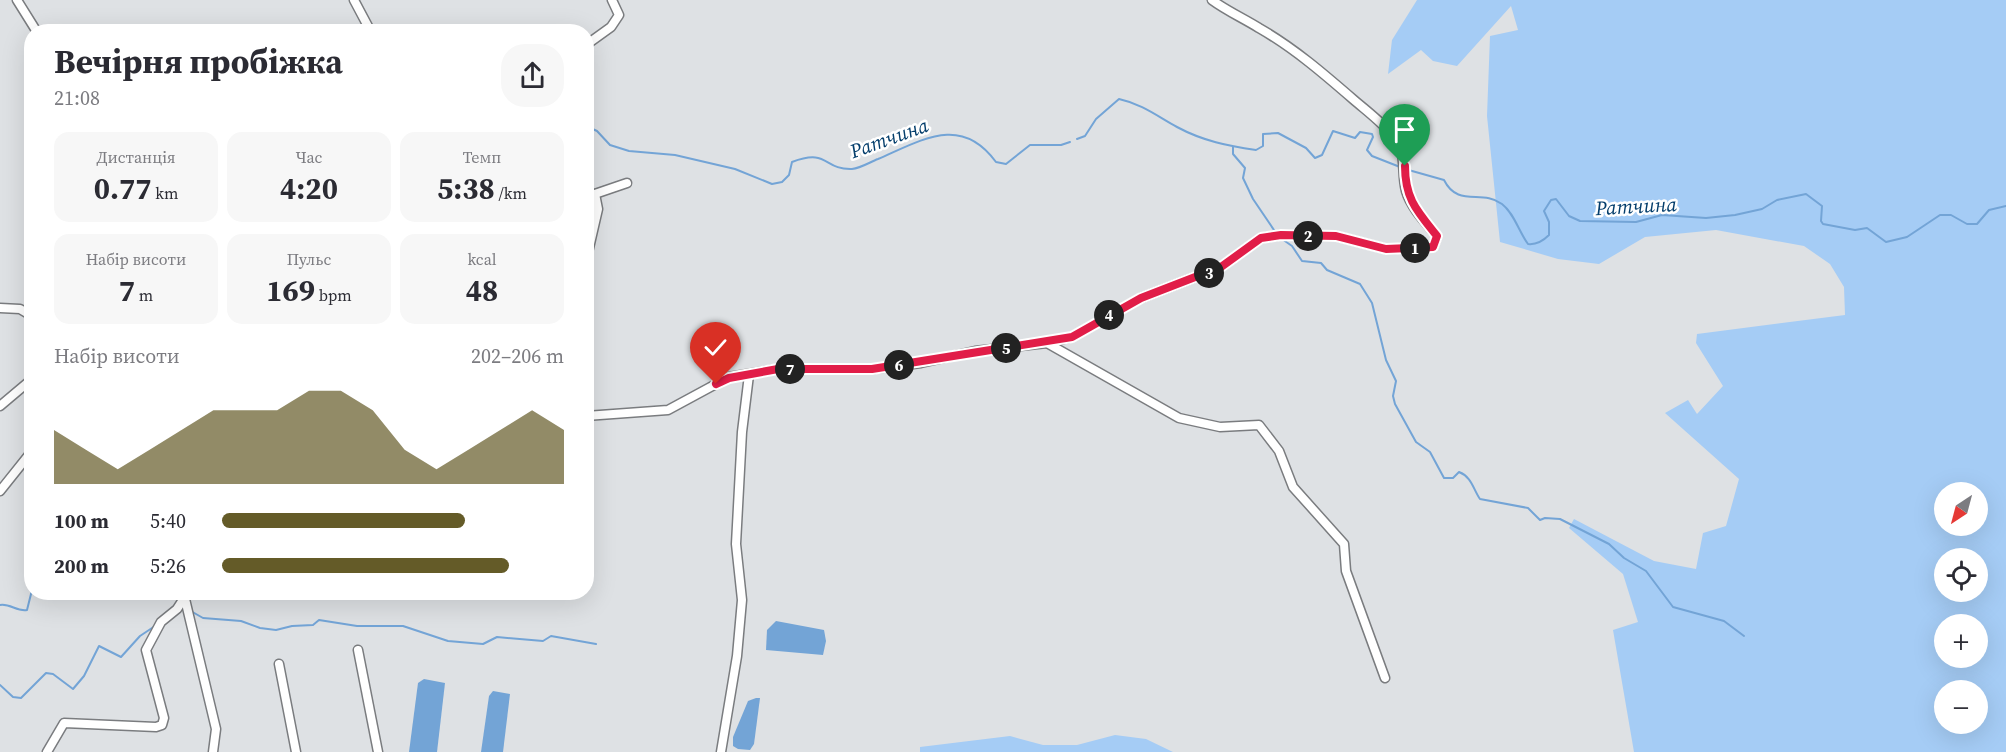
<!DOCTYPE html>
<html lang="uk">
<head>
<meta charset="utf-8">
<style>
  :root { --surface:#fff; --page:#f7f7f7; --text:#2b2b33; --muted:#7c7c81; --accent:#645b28 }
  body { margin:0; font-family:"Source Serif 4",serif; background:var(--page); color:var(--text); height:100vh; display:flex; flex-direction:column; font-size:22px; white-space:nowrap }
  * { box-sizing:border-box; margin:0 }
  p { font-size:20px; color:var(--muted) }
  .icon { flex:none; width:33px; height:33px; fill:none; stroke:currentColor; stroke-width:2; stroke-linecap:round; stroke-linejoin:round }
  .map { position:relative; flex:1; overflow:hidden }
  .sheet { position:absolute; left:24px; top:24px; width:570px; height:576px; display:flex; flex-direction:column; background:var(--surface); border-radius:24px; box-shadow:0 6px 24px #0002 }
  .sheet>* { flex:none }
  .needle { width:39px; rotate:216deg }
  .tools { position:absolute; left:1934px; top:482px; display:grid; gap:12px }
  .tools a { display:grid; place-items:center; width:54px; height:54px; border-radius:50%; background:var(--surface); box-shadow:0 6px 24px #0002; font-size:30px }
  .pin { position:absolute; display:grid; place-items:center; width:51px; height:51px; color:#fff; margin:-62px -26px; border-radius:50% 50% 50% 0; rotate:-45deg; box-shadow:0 0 6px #0007 }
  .pin .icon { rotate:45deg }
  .km { position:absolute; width:30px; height:30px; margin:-15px; border-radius:50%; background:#222; color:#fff; font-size:16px; line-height:30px; text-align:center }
  .round { display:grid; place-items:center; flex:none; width:63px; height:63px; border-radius:24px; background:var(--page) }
  .overview { display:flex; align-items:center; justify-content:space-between; height:102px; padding:0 30px }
  h1 { font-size:33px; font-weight:700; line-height:45px }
  .metrics { display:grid; grid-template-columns:repeat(3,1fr); gap:9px; height:102px; padding:6px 30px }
  .metrics div { display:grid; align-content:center; border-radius:15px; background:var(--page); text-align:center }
  .metrics b { font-size:30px; font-weight:700 }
  .metrics small { font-size:16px; font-weight:400 }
  .metrics p { font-size:16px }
  .chart { height:168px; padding:12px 30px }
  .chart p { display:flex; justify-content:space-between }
  .chart svg { width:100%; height:108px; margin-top:6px; fill:var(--accent); opacity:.7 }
  ul { padding:0 30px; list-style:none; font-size:20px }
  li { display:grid; grid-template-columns:96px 72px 1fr; align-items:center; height:45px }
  li i { height:15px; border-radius:8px; background:var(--accent) }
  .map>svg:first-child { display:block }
  .green { fill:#a5ccf5; fill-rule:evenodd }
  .water { fill:#73a4d6 }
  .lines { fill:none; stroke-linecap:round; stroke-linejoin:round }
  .stream { stroke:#73a4d6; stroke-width:2 }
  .minor-casing { stroke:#7a7c7f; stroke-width:11 }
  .minor { stroke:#fff; stroke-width:8 }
  .route-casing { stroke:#fff; stroke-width:12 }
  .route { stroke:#e11d48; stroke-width:8 }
  .labels { text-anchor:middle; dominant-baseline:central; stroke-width:5; stroke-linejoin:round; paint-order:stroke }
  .water-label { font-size:20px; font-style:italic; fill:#033d6b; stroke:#fff }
</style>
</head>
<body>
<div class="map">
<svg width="2006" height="752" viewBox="0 0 2006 752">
  <rect width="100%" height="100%" fill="#dee1e4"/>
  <g class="green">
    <path d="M1417 0H2006V752H1634L1613 630 1638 622 1623 574 1569 528 1574 519 1654 561 1696 569 1703 533 1726 526 1739 479 1665 413 1688 400 1697 414 1723 386 1696 343 1697 334 1845 315 1844 287 1830 264 1804 246 1716 230 1645 237 1599 264 1558 259 1500 242 1487 116 1490 36 1518 30 1511 6 1457 66 1433 61 1421 50 1388 74 1392 40ZM1944 492H1977V525H1944ZM1944 558H1977V591H1944ZM1944 624H1977V657H1944ZM1944 690H1977V723H1944Z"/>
    <path d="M1115 735 1146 739 1173 752H920V747L1010 736 1043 745H1077Z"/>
  </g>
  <g class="water">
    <path d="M776 621 824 630 826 641 823 655 766 650 767 630Z"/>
    <path d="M424 679 445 683 437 752H409L418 683Z"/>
    <path d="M493 691 510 694 503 752H481L489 696Z"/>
    <path d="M756 698H760L754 744 750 750 738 749 733 746V737L748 701Z"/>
  </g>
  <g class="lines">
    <g class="stream">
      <path d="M586 126 597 131 610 145 629 151 675 155 735 169 772 184 782 182 789 175 792 162C829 148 823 170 852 169 861 168 870 162 878 159 922 140 961 114 996 162L1006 164 1030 145H1061L1070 142"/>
      <path d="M1077 139 1085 136 1096 119 1119 99C1142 104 1157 116 1177 127 1203 141 1228 146 1256 150L1263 146V134L1278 133 1306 148 1315 158 1322 155 1333 131 1355 138 1360 132 1372 134 1373 137 1367 150 1372 156 1400 167"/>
      <path d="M1233 147V154L1245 168 1243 178 1253 199 1276 233"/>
      <path d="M1405 169 1444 180C1458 208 1482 189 1502 204 1514 213 1519 232 1528 244 1537 245 1543 241 1549 235V222L1544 211 1551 200 1556 199 1569 216 1580 221 1636 222 1662 215 1706 218 1735 215 1762 209 1777 200 1806 194 1822 206 1821 221 1823 224 1855 230 1867 228 1886 242 1907 237 1940 215H1951L1967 224H1977L1989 210 2006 206"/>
      <path d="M1282 239 1292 246 1302 261 1321 263 1327 270 1360 284 1372 303 1386 360 1396 381 1393 396 1395 404 1416 442 1430 452 1444 478H1453L1459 472C1472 477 1473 489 1480 499L1528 508 1540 520 1545 518 1560 519 1609 544 1624 558 1646 571 1673 607 1724 621 1744 636"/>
      <path d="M0 605C10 603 17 612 27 610L32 590"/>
      <path d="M189 610 203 618 241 621 260 628 276 630 292 626 313 625 319 620 357 626H403L448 641 483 644 497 637 543 641 551 636 596 644"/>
      <path d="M0 685 13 697 21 698 46 673 53 674 73 689 84 676 99 646 121 657 140 636 155 626"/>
    </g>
    <defs>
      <g id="minor">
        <path d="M17 0 37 32"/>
        <path d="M354 0 371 32"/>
        <path d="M586 45 611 27 619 15 612 0"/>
        <path d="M586 197 627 183"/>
        <path d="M586 261 598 209 595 194"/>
        <path d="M0 308 20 309 32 316"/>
        <path d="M1047 343 1179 418 1220 427 1259 425 1279 451 1293 487 1344 544 1346 571 1385 678"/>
        <path d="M0 406 32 379"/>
        <path d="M586 416 668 410 729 377 778 369H872L921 363 975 351 1047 343 1072 337 1141 298 1221 267 1261 238 1281 235 1336 236 1386 249 1433 247 1437 236C1426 223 1411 208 1406 191 1401 173 1407 154 1395 138 1383 123 1368 112 1354 100 1324 74 1294 48 1259 28 1243 18 1227 11 1212 0"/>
        <path d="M0 491 32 451"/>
        <path d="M185 599 216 729 213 752"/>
        <path d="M358 650 378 752"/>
        <path d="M279 664 296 752"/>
        <path d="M47 752 64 723 156 727 162 725 164 718 146 650 161 622 177 609 188 592"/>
        <path d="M721 752 737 656 742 600 736 544 742 432 749 375"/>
      </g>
    </defs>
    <use href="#minor" class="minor-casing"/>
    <use href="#minor" class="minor"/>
  </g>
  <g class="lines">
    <defs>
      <path id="route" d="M716 384 729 378 778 369H872L1072 337 1141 298 1221 267 1261 238 1281 235 1336 236 1386 249 1433 247 1437 236C1417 211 1405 199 1405 166"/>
    </defs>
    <use href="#route" class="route-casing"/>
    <use href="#route" class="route"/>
  </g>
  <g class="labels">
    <g class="water-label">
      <text transform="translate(889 138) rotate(-20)">Ратчина</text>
      <text transform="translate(1636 206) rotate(-3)">Ратчина</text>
    </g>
  </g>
</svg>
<div class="tools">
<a><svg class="needle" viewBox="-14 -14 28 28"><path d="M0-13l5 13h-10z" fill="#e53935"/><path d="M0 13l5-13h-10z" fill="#7c7c81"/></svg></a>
<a><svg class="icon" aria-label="locate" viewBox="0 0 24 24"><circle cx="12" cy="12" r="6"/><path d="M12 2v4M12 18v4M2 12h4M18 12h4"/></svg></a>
<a>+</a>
<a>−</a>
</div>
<div class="pin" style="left:1405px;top:166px;background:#1e9e55"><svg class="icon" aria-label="arrive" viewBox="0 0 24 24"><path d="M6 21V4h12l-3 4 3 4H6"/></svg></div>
<div class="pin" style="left:716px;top:384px;background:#d93025"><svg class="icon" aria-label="check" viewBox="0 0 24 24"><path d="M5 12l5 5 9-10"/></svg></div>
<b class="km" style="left:1415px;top:248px">1</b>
<b class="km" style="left:1308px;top:236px">2</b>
<b class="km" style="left:1209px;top:273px">3</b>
<b class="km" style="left:1109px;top:315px">4</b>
<b class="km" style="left:1006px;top:348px">5</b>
<b class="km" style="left:899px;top:365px">6</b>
<b class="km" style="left:790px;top:369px">7</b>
<section class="sheet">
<div class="overview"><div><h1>Вечірня пробіжка</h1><p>21:08</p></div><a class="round"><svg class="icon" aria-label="share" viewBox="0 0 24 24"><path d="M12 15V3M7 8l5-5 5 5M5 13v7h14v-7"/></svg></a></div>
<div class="metrics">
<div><p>Дистанція</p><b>0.77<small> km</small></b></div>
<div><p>Час</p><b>4:20</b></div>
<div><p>Темп</p><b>5:38<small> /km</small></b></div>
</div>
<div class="metrics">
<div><p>Набір висоти</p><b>7<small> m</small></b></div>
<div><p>Пульс</p><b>169<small> bpm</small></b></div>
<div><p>kcal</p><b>48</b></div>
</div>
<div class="chart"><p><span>Набір висоти</span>202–206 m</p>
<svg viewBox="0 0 160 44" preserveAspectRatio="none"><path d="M0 44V22L10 30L20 38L30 30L40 22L50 14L60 14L70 14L80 6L90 6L100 14L110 30L120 38L130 30L140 22L150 14L160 22V44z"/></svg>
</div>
<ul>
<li><b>100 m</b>5:40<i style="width:71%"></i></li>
<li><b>200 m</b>5:26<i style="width:84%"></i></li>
</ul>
</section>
</div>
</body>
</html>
